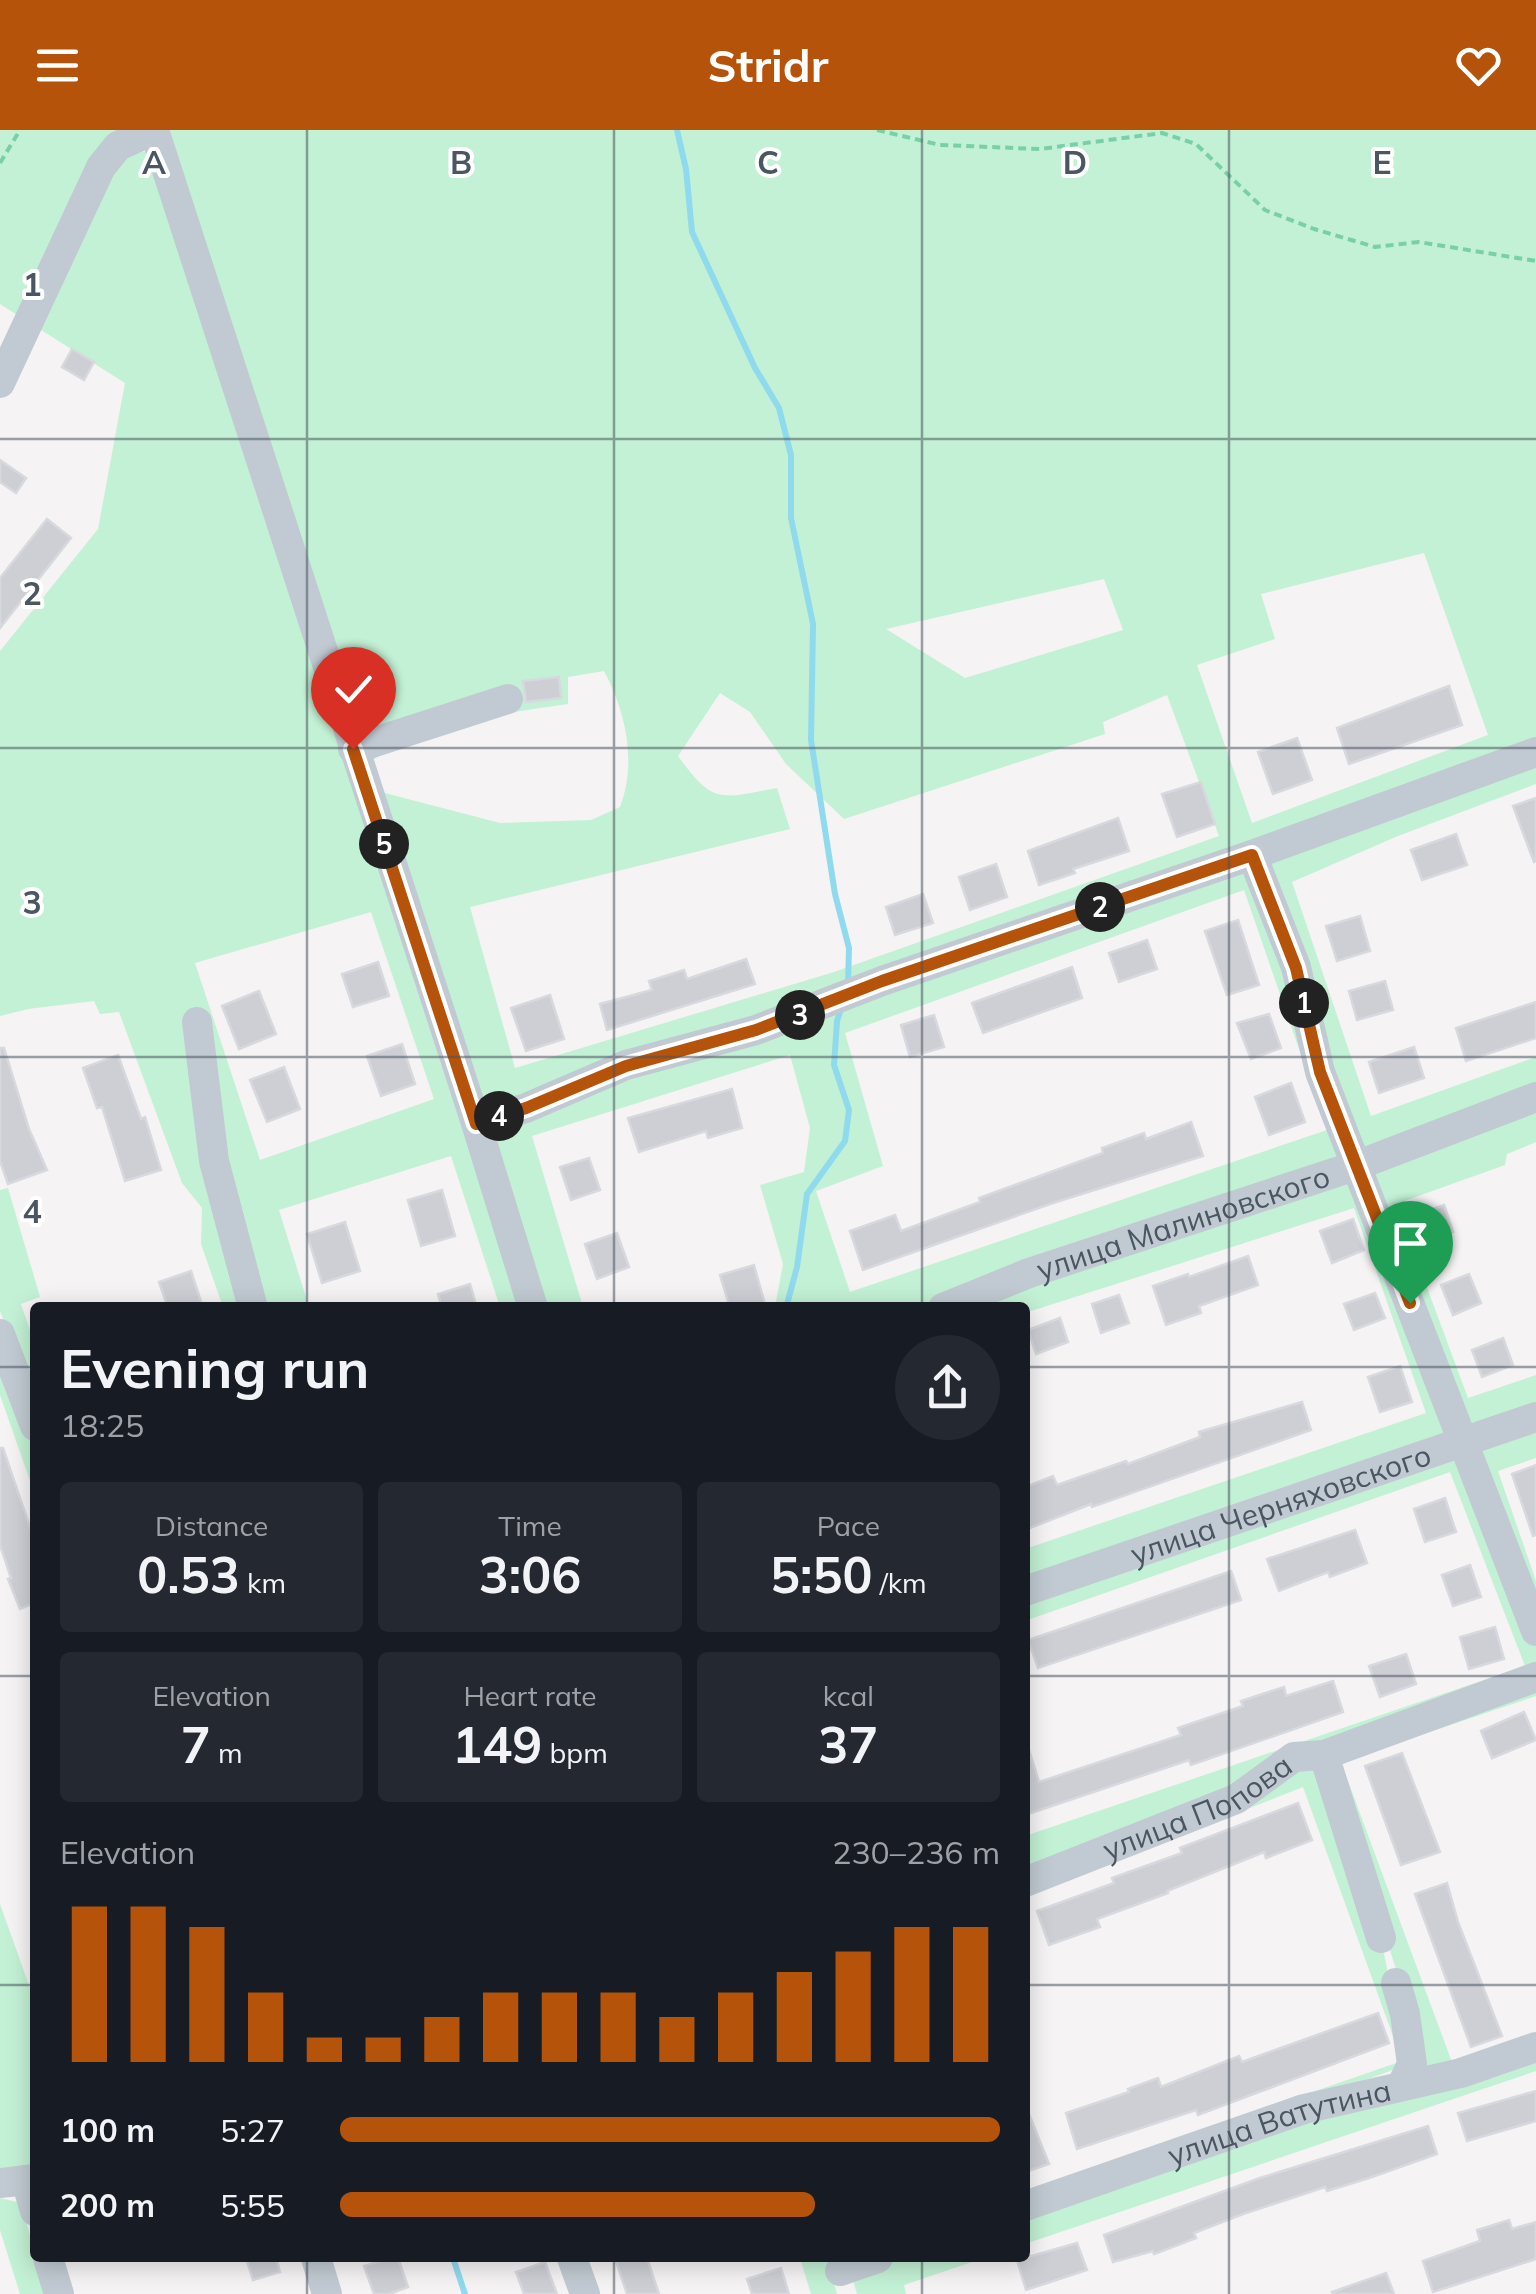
<!DOCTYPE html>
<html lang="en">
<head>
<meta charset="utf-8">
<style>
  :root { --surface:#171b24; --page:#242831; --text:#f1f3f6; --muted:#9ea1a6; --accent:#b45309 }
  body { margin:0; font-family:Mulish,sans-serif; background:var(--page); color:var(--text); height:100vh; display:flex; flex-direction:column; font-size:38px; white-space:nowrap }
  * { box-sizing:border-box; margin:0 }
  p { font-size:32px; color:var(--muted) }
  .icon { flex:none; width:55px; height:55px; fill:none; stroke:currentColor; stroke-width:2; stroke-linecap:round; stroke-linejoin:round }
  .map { position:relative; flex:1; overflow:hidden }
  .sheet { position:absolute; left:30px; top:1172px; width:1000px; height:960px; display:flex; flex-direction:column; background:var(--surface); border-radius:10px; box-shadow:0 5px 25px #0003 }
  .sheet>* { flex:none }
  .pin { position:absolute; display:grid; place-items:center; width:85px; height:85px; color:#fff; margin:-102px -42px; border-radius:50% 50% 50% 0; rotate:-45deg; box-shadow:0 0 10px #0007 }
  .pin .icon { rotate:45deg }
  .km { position:absolute; width:50px; height:50px; margin:-25px; border-radius:50%; background:#222; color:#fff; font-size:28px; line-height:50px; text-align:center }
  .round { display:grid; place-items:center; flex:none; width:105px; height:105px; border-radius:52px; background:var(--page) }
  .headline { display:flex; align-items:center; justify-content:space-between; height:170px; padding:0 30px }
  h1 { font-size:55px; font-weight:700; line-height:75px }
  .figures { display:grid; grid-template-columns:repeat(3,1fr); gap:15px; height:170px; padding:10px 30px }
  .figures div { display:grid; align-content:center; border-radius:10px; background:var(--page); text-align:center }
  .figures b { font-size:50px; font-weight:700 }
  .figures small { font-size:28px; font-weight:400 }
  .figures p { font-size:28px }
  .chart { height:280px; padding:20px 30px }
  .chart p { display:flex; justify-content:space-between }
  .chart svg { width:100%; height:180px; margin-top:10px; stroke:var(--accent); stroke-width:6 }
  ul { padding:0 30px; list-style:none; font-size:32px }
  li { display:grid; grid-template-columns:160px 120px 1fr; align-items:center; height:75px }
  li i { height:25px; border-radius:12px; background:var(--accent) }
  header { display:flex; justify-content:space-between; align-items:center; height:130px; padding:0 30px; background:var(--accent); color:#fff; font-size:45px; font-weight:700 }
  .map>svg:first-child { display:block }
  .green { fill:#c3f1d5; fill-rule:evenodd }
  .lines { fill:none; stroke-linecap:round; stroke-linejoin:round }
  .stream { stroke:#90daee; stroke-width:6 }
  .building { fill:#cdcfd5; stroke:#d7d9de; stroke-width:2.5 }
  .path { stroke:#7ad0a6; stroke-width:4; stroke-dasharray:8 5; stroke-linecap:butt }
  .minor { stroke:#c1cad2; stroke-width:30 }
  .route-casing { stroke:#fff; stroke-width:20 }
  .route { stroke:#b45309; stroke-width:12 }
  .grid { fill:none; stroke:#4a5661; stroke-width:2.5; stroke-opacity:0.55 }
  .labels { text-anchor:middle; dominant-baseline:central; stroke-width:8; stroke-linejoin:round; paint-order:stroke }
  .street-label { font-size:30px; fill:#4a5661; stroke:#fff }
  .grid-label { font-size:32px; text-anchor:middle; font-weight:bold; fill:#4a5661; stroke:#fff; stroke-width:8; stroke-linejoin:round; paint-order:stroke }
</style>
</head>
<body>
<header><svg class="icon" aria-label="menu" viewBox="0 0 24 24"><path d="M4 6h16M4 12h16M4 18h16"/></svg>Stridr<svg class="icon" aria-label="heart" viewBox="0 0 24 24"><path d="M12 20l-8-8c-3-5 5-10 8-4 3-6 11-1 8 4z"/></svg></header>
<div class="map">
<svg width="1536" height="2164" viewBox="0 0 1536 2164">
  <rect width="100%" height="100%" fill="#f5f3f3"/>
  <g class="green">
    <path d="M0 0H125L124 26 147 21 520 1177H500L451 1026 279 1080 309 1177H223L201 1114 202 1078 182 1053 119 882 100 884 94 871 28 879 0 886V521L98 399 125 253 0 174ZM371 782 434 969 260 1030 195 833Z"/>
    <path d="M166 0H1536V615L1296 703 488 976 479 970 377 661 500 693 591 690 620 677C637 633 626 582 604 541L568 547V574C510 582 413 596 368 634ZM1424 423 1488 605 1252 693 1197 535 1275 509 1261 464ZM1104 449 1123 500 965 548 886 499ZM720 563 750 582 786 634 844 689 1105 604 1103 592 1167 565 1219 706 834 842 515 938 470 777 790 699 777 658C721 668 714 676 678 626Z"/>
    <path d="M1536 630V654L1398 706 1292 752 1371 986 1536 927V960L1358 1021 1265 728Z"/>
    <path d="M1246 733 1350 1028 931 1177H775L783 1134 760 1055 804 1042 810 998 790 925 532 1006 583 1177 542 1178 491 997ZM1244 760 1327 1000 850 1162 816 1061 883 1036 845 903Z"/>
    <path d="M1536 973V1012L1507 1024 1505 1035 1396 1074 1468 1268 1536 1245V1281L1473 1302 1371 1036Z"/>
    <path d="M1352 1044 1454 1302 1025 1456V1419L1426 1283 1354 1078 1025 1183V1178H958Z"/>
    <path d="M8 1058 40 1167 21 1174 35 1215V1273L0 1181V1060Z"/>
    <path d="M0 1228 35 1323V1365L0 1265Z"/>
    <path d="M1536 1292V1328L1498 1341 1536 1451V1486L1477 1311Z"/>
    <path d="M1453 1321 1536 1513V1541L1025 1746V1706L1525 1536 1450 1342 1025 1491V1468Z"/>
    <path d="M1536 1555V1566L1341 1632 1453 1935 1418 1946 1410 1883 1330 1633Z"/>
    <path d="M1316 1630 1381 1808 1406 1935 1303 1973 1025 2062 1402 1931 1303 1657 1025 1767V1758Z"/>
    <path d="M0 1774 35 1872V2048L0 2056Z"/>
    <path d="M1536 1925V1941L1025 2114V2083L1174 2032Z"/>
    <path d="M0 2068 21 2073 46 2164H20L0 2100Z"/>
    <path d="M800 2128H826L837 2164H811Z"/>
    <path d="M895 2128H984L904 2155 906 2164H857L853 2150 876 2134Z"/>
  </g>
  <g class="lines">
    <g class="stream">
      <path d="M677 0 686 39 692 102 755 238 779 278 791 325V388L813 494 811 610 835 764 849 818 848 855"/>
      <path d="M786 1178 797 1137 807 1064 845 1011 849 980 834 935 837 891 842 876"/>
      <path d="M453 2128 465 2164"/>
    </g>
  </g>
  <g class="building">
    <path d="M72 219 94 232 84 250 62 237Z"/>
    <path d="M0 330 26 348 16 363 0 352Z"/>
    <path d="M47 389 71 408 0 498V448Z"/>
    <path d="M559 547 561 568 526 572 523 551Z"/>
    <path d="M1449 556 1462 595 1349 634 1337 598Z"/>
    <path d="M1297 608 1312 650 1273 664 1258 622Z"/>
    <path d="M1201 652 1215 694 1177 707 1162 664Z"/>
    <path d="M1536 668V731L1534 732 1513 676Z"/>
    <path d="M1118 688 1129 721 1073 739 1075 743 1039 755 1028 721Z"/>
    <path d="M1456 704 1467 735 1422 750 1411 720Z"/>
    <path d="M996 734 1007 767 970 780 959 747Z"/>
    <path d="M923 764 933 793 895 805 886 777Z"/>
    <path d="M1360 786 1370 821 1337 831 1326 796Z"/>
    <path d="M1238 790 1259 855 1227 865 1205 801Z"/>
    <path d="M1147 810 1157 839 1119 852 1109 823Z"/>
    <path d="M746 829 755 854 607 900 600 874 652 860 649 851 684 840 687 849Z"/>
    <path d="M378 832 389 866 353 877 342 844Z"/>
    <path d="M1072 837 1082 868 983 903 972 873Z"/>
    <path d="M1385 851 1393 880 1357 890 1349 861Z"/>
    <path d="M259 861 276 904 239 919 222 876Z"/>
    <path d="M550 865 564 909 526 921 511 878Z"/>
    <path d="M1536 872V908L1466 931 1456 898Z"/>
    <path d="M1269 884 1281 918 1251 929 1237 893Z"/>
    <path d="M934 885 944 917 910 927 901 895Z"/>
    <path d="M402 914 415 954 381 966 367 926Z"/>
    <path d="M1414 917 1424 948 1379 963 1369 932Z"/>
    <path d="M0 918H4L29 999 47 1040 8 1054 0 1031Z"/>
    <path d="M118 925 141 989 145 987 161 1040 125 1051 102 977 97 978 83 938Z"/>
    <path d="M284 937 300 979 267 992 250 950Z"/>
    <path d="M1291 953 1305 992 1269 1005 1255 967Z"/>
    <path d="M732 959 742 998 708 1008 706 1001 639 1022 628 988Z"/>
    <path d="M1191 992 1203 1026 1053 1073 863 1140 850 1101 895 1085 901 1101 980 1072 979 1068 1103 1023 1102 1018 1144 1003 1146 1009Z"/>
    <path d="M589 1028 600 1060 571 1070 560 1037Z"/>
    <path d="M442 1060 455 1106 421 1116 408 1070Z"/>
    <path d="M1444 1075 1453 1102 1426 1110 1418 1084Z"/>
    <path d="M1353 1089 1364 1120 1332 1133 1320 1101Z"/>
    <path d="M345 1092 360 1141 322 1153 307 1104Z"/>
    <path d="M617 1103 629 1137 597 1149 585 1114Z"/>
    <path d="M1248 1126 1258 1155 1199 1176 1201 1183 1166 1195 1153 1156 1188 1144 1189 1147Z"/>
    <path d="M754 1135 766 1178H730L720 1145Z"/>
    <path d="M191 1141 203 1178H168L159 1152Z"/>
    <path d="M1469 1144 1481 1173 1453 1185 1441 1155Z"/>
    <path d="M470 1154 477 1178H442L438 1164Z"/>
    <path d="M1375 1163 1385 1188 1354 1200 1344 1174Z"/>
    <path d="M1119 1165 1129 1193 1101 1203 1092 1174Z"/>
    <path d="M1060 1188 1068 1212 1036 1224 1028 1200Z"/>
    <path d="M1503 1208 1513 1235 1482 1247 1472 1220Z"/>
    <path d="M1400 1236 1412 1272 1380 1282 1368 1247Z"/>
    <path d="M1302 1272 1311 1300 1092 1377 1091 1374 1025 1400V1357L1053 1346 1057 1355 1126 1331 1128 1334 1200 1307 1199 1302Z"/>
    <path d="M0 1318H3L35 1412V1473L20 1479 8 1449 11 1448 0 1415Z"/>
    <path d="M1536 1335V1405L1533 1406 1512 1344Z"/>
    <path d="M1445 1368 1456 1402 1425 1412 1414 1379Z"/>
    <path d="M1355 1400 1367 1433 1330 1447 1328 1442 1279 1461 1267 1429Z"/>
    <path d="M1470 1435 1481 1467 1453 1476 1442 1445Z"/>
    <path d="M1231 1441 1241 1470 1038 1538 1028 1510Z"/>
    <path d="M1495 1497 1504 1529 1469 1539 1460 1507Z"/>
    <path d="M1406 1524 1416 1554 1380 1567 1369 1536Z"/>
    <path d="M1333 1551 1343 1582 1191 1635 1189 1630 1025 1685V1621L1029 1620 1039 1652 1181 1605 1178 1598 1243 1576 1241 1571 1284 1557 1286 1566Z"/>
    <path d="M1524 1582 1536 1610 1492 1628 1481 1601Z"/>
    <path d="M1402 1623 1440 1722 1401 1735 1365 1636Z"/>
    <path d="M1298 1673 1312 1710 1266 1728 1264 1722 1167 1761 1168 1763 1097 1789 1100 1797 1049 1815 1037 1781 1114 1753 1112 1748 1182 1723 1180 1718Z"/>
    <path d="M1447 1753 1458 1792 1502 1906 1471 1917 1415 1764Z"/>
    <path d="M1378 1883 1389 1913 1198 1985 1196 1980 1077 2019 1066 1983 1129 1962 1128 1959 1158 1948 1161 1957 1239 1926 1242 1932Z"/>
    <path d="M1536 1961V1991L1467 2011 1458 1983Z"/>
    <path d="M1025 1974 1049 2034 1025 2042Z"/>
    <path d="M1428 1996 1437 2024 1369 2048 1327 2061 1325 2057 1243 2084 1194 2103 1196 2108 1154 2124 1153 2121 1113 2132 1104 2105 1260 2048Z"/>
    <path d="M1509 2090 1512 2099 1536 2092V2129L1433 2162 1423 2131 1480 2111 1477 2100Z"/>
    <path d="M1077 2113 1087 2140 1026 2160 1017 2130Z"/>
    <path d="M246 2128H276L280 2142 253 2150Z"/>
    <path d="M390 2128H398L408 2157 389 2164H374L364 2136Z"/>
    <path d="M615 2128H647L659 2164H627Z"/>
    <path d="M545 2132 557 2164H524L516 2142Z"/>
    <path d="M781 2138 789 2164H752L747 2149Z"/>
    <path d="M1386 2143 1394 2164H1333L1332 2162Z"/>
  </g>
  <g class="lines">
    <g class="path">
      <path d="M877 0 940 15 1040 19 1162 3 1196 14 1265 80 1314 99 1375 117 1419 112 1536 131"/>
      <path d="M0 33 20 0"/>
    </g>
    <g class="minor">
      <path d="M154 0 476 993 533 1178"/>
      <path d="M0 253 101 37 118 16 154 0"/>
      <path d="M353 619 508 569"/>
      <path d="M1252 725 1296 837 1320 942 1536 1501"/>
      <path d="M197 892 214 1031 253 1178"/>
      <path d="M476 993 526 978 626 935 756 900 882 851 1252 725 1536 622"/>
      <path id="s1" d="M943 1178 1029 1143 1358 1035 1536 967"/>
      <path d="M0 1204 35 1296"/>
      <path id="s2" d="M1025 1461 1536 1287"/>
      <path d="M1324 1625 1381 1808"/>
      <path id="s3" d="M1025 1752 1236 1669 1294 1627 1324 1625 1536 1547"/>
      <path d="M1396 1853 1405 1884 1412 1934 1402 1955"/>
      <path d="M26 2050 35 2081"/>
      <path d="M0 2053 35 2049"/>
      <path id="s4" d="M1025 2076 1304 1979 1461 1943 1536 1917"/>
      <path d="M48 2128 59 2164"/>
      <path d="M316 2128 327 2164"/>
      <path d="M572 2128 585 2164"/>
      <path d="M840 2141 878 2128"/>
    </g>
  </g>
  <g class="lines">
    <defs>
      <path id="route" d="M353 619 476 994 526 978 626 936 756 900 882 851 1252 725 1296 838 1320 942 1410 1173"/>
    </defs>
    <use href="#route" class="route-casing"/>
    <use href="#route" class="route"/>
  </g>
  <path class="grid" d="M307 0V1178M614 0V1178M922 0V1178M1229 0V2164M0 309H1536M0 618H1536M0 927H1536M0 1237H35M1025 1237H1536M0 1546H35M1025 1546H1536M0 1855H35M1025 1855H1536M307 2128V2164M614 2128V2164M922 2128V2164"/>
  <g class="labels">
    <g class="street-label">
      <text stroke="none"><textPath href="#s1" startOffset="255">улица Малиновского</textPath></text>
      <text stroke="none"><textPath href="#s2" startOffset="270">улица Черняховского</textPath></text>
      <text stroke="none"><textPath href="#s3" startOffset="188">улица Попова</textPath></text>
      <text stroke="none"><textPath href="#s4" startOffset="268">улица Ватутина</textPath></text>
    </g>
  </g>
  <g class="grid-label">
    <text x="154" y="44">A</text>
    <text x="461" y="44">B</text>
    <text x="768" y="44">C</text>
    <text x="1075" y="44">D</text>
    <text x="1382" y="44">E</text>
    <text x="32" y="166">1</text>
    <text x="32" y="475">2</text>
    <text x="32" y="784">3</text>
    <text x="32" y="1093">4</text>
  </g>
</svg>
<div class="pin" style="left:1410px;top:1173px;background:#1e9e55"><svg class="icon" aria-label="arrive" viewBox="0 0 24 24"><path d="M6 21V4h12l-3 4 3 4H6"/></svg></div>
<div class="pin" style="left:353px;top:619px;background:#d93025"><svg class="icon" aria-label="check" viewBox="0 0 24 24"><path d="M5 12l5 5 9-10"/></svg></div>
<b class="km" style="left:1304px;top:873px">1</b>
<b class="km" style="left:1100px;top:777px">2</b>
<b class="km" style="left:800px;top:885px">3</b>
<b class="km" style="left:499px;top:986px">4</b>
<b class="km" style="left:384px;top:714px">5</b>
<section class="sheet">
<div class="headline"><div><h1>Evening run</h1><p>18:25</p></div><a class="round"><svg class="icon" aria-label="share" viewBox="0 0 24 24"><path d="M12 15V3M7 8l5-5 5 5M5 13v7h14v-7"/></svg></a></div>
<div class="figures">
<div><p>Distance</p><b>0.53<small> km</small></b></div>
<div><p>Time</p><b>3:06</b></div>
<div><p>Pace</p><b>5:50<small> /km</small></b></div>
</div>
<div class="figures">
<div><p>Elevation</p><b>7<small> m</small></b></div>
<div><p>Heart rate</p><b>149<small> bpm</small></b></div>
<div><p>kcal</p><b>37</b></div>
</div>
<div class="chart"><p><span>Elevation</span>230–236 m</p>
<svg viewBox="0 0 160 44" preserveAspectRatio="none"><path d="M5 44V6M15 44V6M25 44V11M35 44V27M45 44V38M55 44V38M65 44V33M75 44V27M85 44V27M95 44V27M105 44V33M115 44V27M125 44V22M135 44V17M145 44V11M155 44V11"/></svg>
</div>
<ul>
<li><b>100 m</b>5:27<i style="width:100%"></i></li>
<li><b>200 m</b>5:55<i style="width:72%"></i></li>
</ul>
</section>
</div>
</body>
</html>
